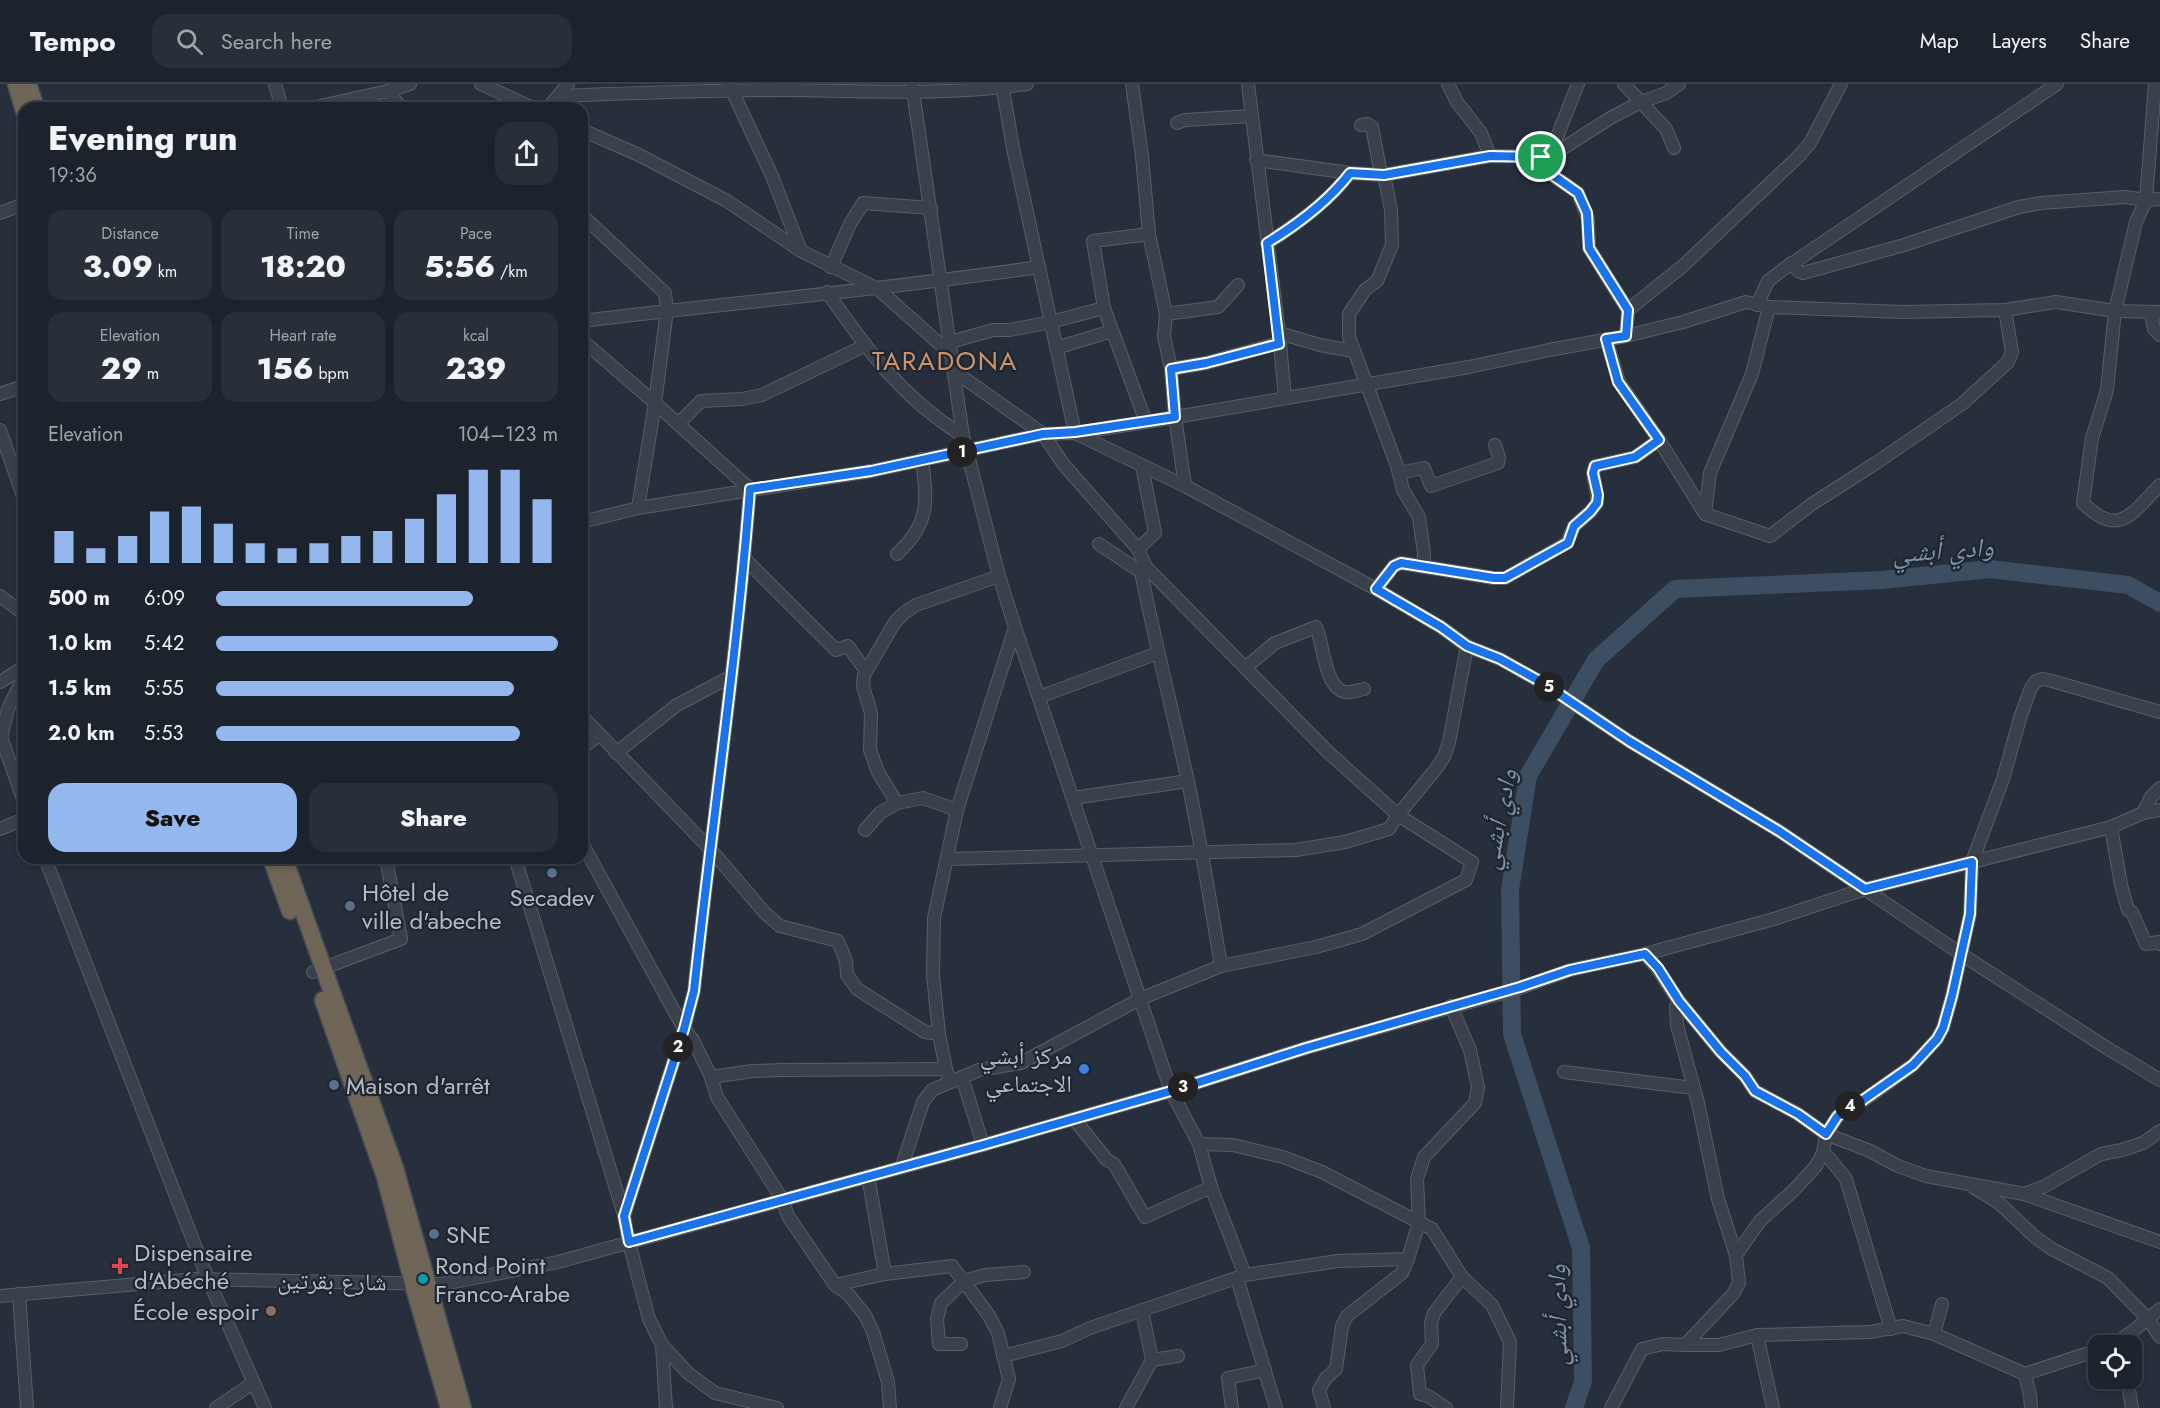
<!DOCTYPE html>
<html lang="en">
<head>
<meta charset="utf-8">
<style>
  :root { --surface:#1c232c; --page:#292f38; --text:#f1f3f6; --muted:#a0a4a9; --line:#3a4048; --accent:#94b7ed }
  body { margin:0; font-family:Jost,"Noto Naskh Arabic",sans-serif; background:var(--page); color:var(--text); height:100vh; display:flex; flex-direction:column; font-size:22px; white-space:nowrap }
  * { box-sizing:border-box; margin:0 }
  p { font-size:20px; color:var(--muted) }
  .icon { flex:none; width:33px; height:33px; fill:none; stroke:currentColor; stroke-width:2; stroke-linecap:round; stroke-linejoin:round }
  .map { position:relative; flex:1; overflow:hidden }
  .panel { position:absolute; left:18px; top:18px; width:570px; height:762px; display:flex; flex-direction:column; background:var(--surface); border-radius:18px; box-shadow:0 3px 9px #0003,0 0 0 2px var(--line) }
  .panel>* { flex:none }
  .tools { position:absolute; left:2088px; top:1251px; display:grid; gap:12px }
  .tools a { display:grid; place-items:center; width:54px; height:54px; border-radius:12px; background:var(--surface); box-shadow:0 3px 9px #0003,0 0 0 2px var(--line); font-size:30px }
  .pin { position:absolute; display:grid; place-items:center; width:51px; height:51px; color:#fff; margin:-26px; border:3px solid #fff; border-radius:50%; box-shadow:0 2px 6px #0007 }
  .km { position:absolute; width:30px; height:30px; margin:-15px; border-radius:50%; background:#222; color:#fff; font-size:16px; line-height:30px; text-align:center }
  .round { display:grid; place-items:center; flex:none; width:63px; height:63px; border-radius:18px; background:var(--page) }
  .summary { display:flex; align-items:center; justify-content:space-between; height:102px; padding:0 30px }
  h1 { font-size:33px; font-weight:800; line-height:45px }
  .figures { display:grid; grid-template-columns:repeat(3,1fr); gap:9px; height:102px; padding:6px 30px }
  .figures div { display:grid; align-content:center; border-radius:15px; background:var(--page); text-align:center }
  .figures b { font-size:30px; font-weight:800 }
  .figures small { font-size:16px; font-weight:400 }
  .figures p { font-size:16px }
  .chart { height:168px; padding:12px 30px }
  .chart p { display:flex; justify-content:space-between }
  .chart svg { width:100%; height:108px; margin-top:6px; stroke:var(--accent); stroke-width:6 }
  .cta { display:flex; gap:12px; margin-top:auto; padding:12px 30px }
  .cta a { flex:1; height:69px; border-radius:18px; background:var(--accent); color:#111; font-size:24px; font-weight:800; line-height:69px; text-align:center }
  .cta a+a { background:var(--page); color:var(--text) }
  ul { padding:0 30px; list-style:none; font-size:20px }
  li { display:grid; grid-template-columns:96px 72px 1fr; align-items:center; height:45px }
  li i { height:15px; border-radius:8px; background:var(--accent) }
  header { display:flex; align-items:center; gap:36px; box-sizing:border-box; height:84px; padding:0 30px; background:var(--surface); border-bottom:2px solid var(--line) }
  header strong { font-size:28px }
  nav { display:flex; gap:33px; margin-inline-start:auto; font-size:21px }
  .search { width:420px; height:54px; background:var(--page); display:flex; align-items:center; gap:15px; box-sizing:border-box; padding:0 21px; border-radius:18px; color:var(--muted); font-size:22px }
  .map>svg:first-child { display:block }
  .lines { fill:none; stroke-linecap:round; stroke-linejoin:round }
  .river { stroke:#3d4d62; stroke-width:18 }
  .minor-casing { stroke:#585f69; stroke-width:14 }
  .highway-casing { stroke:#454c56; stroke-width:19 }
  .minor { stroke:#3a414b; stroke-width:12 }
  .highway { stroke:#706657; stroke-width:16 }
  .route-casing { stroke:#fff; stroke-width:12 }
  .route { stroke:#1a73e8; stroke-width:8 }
  .service-dot { fill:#5c6f8a; stroke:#1f2630; stroke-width:2 }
  .shop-dot { fill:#3f7fe0; stroke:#1f2630; stroke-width:2 }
  .health-dot { fill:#e0444e; stroke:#1f2630; stroke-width:2 }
  .culture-dot { fill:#0f9aa8; stroke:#1f2630; stroke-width:2 }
  .education-dot { fill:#8d6e63; stroke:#1f2630; stroke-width:2 }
  .labels { text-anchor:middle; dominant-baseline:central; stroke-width:4.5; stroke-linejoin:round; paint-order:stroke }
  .poi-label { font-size:24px; fill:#b5bcc6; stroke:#1f2630; text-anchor:start }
  .street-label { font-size:24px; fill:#b5bcc6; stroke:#1f2630 }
  .neighbourhood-label { font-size:26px; letter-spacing:1.5px; fill:#c9946d; stroke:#1f2630 }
  .water-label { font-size:26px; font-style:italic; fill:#8093ab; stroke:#1f2630 }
</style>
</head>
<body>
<header>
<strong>Tempo</strong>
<div class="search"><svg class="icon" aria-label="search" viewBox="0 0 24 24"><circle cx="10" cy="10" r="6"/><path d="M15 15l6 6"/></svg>Search here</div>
<nav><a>Map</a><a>Layers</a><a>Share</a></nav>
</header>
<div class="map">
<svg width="2160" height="1324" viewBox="0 0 2160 1324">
  <rect width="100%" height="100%" fill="#262f3b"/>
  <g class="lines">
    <path class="river" d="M1574 1324 1583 1297 1581 1164 1512 950 1510 806 1528 692 1596 576 1675 505 1882 496 1990 485 2128 501 2160 519"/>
    <defs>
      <g id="minor">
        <path d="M275 0 282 24"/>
        <path d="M481 0 533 24"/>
        <path d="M729 0 772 92 801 167"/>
        <path d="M1002 0 1013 64 1075 349 1185 402 1376 505 1441 543 1467 562 1500 575 1543 599 1629 657 1779 747 1961 870 2107 964 2160 996"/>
        <path d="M1132 0 1142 72 1149 150 1166 230 1164 252 1171 285 1175 333 1185 402"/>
        <path d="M1248 0 1279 249 1285 314"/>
        <path d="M1448 0 1457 18 1481 49 1490 72"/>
        <path d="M1624 0 1666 45 1674 64"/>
        <path d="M2155 0 2146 116 2136 138 2115 227 2107 306 2092 354 2083 419C2119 455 2132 429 2160 401"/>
        <path d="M388 7 401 24"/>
        <path d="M558 12C634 9 710 6 786 6 866 7 948 12 1027 0"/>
        <path d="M311 24 388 7 410 0"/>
        <path d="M548 24 568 0"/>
        <path d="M1177 39 1185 36 1251 32"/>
        <path d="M1361 41 1367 40 1372 43 1380 85 1384 91 1391 126 1392 161 1377 197 1365 206 1349 230V253L1397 382 1403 406 1419 433 1424 469 1423 483"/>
        <path d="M582 46 639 71 727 117 801 167 878 205 951 270"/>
        <path d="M1541 73V83L1578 109 1588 135 1589 164 1628 226 1626 252"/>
        <path d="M1549 73 1578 0"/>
        <path d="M1256 76 1350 89 1384 91 1490 72 1549 73 1612 33 1641 18 1666 9 1679 0"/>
        <path d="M0 129 24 120"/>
        <path d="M582 131 665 209 667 226 655 319 638 424"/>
        <path d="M1267 159C1298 140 1328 118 1350 89"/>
        <path d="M1791 179 1798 187 1803 189 1904 161 2019 123 2041 119 2125 113 2146 116 2160 115"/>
        <path d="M831 183 850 140 863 119 931 124"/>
        <path d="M827 208C869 268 900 312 963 352"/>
        <path d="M1757 221 1768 197 1781 187 2057 0"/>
        <path d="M1628 226 1684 181 1799 72 1810 59 1841 0"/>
        <path d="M2151 229 2154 245 2160 251"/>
        <path d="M1166 230 1218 223 1238 201"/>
        <path d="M582 237C734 218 886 206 1038 183"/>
        <path d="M1279 249 1320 261 1354 267"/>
        <path d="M1606 255 1619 298 1659 356 1705 430 1770 452 1812 420 1876 379 1962 320 2008 278 2012 268 2005 226"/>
        <path d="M582 256 655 319 750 405C737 573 712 739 694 907L684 945 624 1132 629 1159 649 1235 662 1261 688 1289 715 1309 777 1324"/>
        <path d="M950 258 993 246H1010L1051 238 1104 224"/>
        <path d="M1056 264 1112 247"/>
        <path d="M1171 285 1206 279 1279 259"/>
        <path d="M0 310 24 302"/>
        <path d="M1146 338 1104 224 1093 157 1149 150"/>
        <path d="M678 340 701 317 742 315 762 311 864 262"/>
        <path d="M0 346 24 415"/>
        <path d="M1399 389 1424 384 1431 402 1498 379 1499 373 1495 361"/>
        <path d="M1705 430 1710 389 1752 290 1769 223"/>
        <path d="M582 438 638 424 871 387 1043 350 1075 349 1146 338 1469 283 1549 266 1626 252 1683 238 1746 218 1769 223 1903 228 2005 226 2056 218 2115 227 2160 228"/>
        <path d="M1099 460 1141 488"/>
        <path d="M1138 465 1155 449 1142 382"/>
        <path d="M897 470C931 438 927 417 922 375"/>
        <path d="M745 475 836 566 848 562 866 587"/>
        <path d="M1146 483 1141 488C1155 558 1173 628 1188 698 1201 759 1211 821 1221 882"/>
        <path d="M1376 505 1394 482 1401 479 1494 494H1505L1567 459 1574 442 1590 428 1597 419V411L1593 389 1595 382 1635 373 1659 356"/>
        <path d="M0 512 24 530"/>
        <path d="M1246 583 1275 559 1316 543C1323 556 1324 604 1345 608 1351 609 1359 606 1364 605"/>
        <path d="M0 598 24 583"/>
        <path d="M1039 613 1158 569"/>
        <path d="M582 632 711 766 765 829 780 842 838 857 846 877 847 891 857 905 925 948 939 950"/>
        <path d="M0 650 24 718"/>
        <path d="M1 653 8 625 24 592"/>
        <path d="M582 664 599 651"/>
        <path d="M616 669 677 621 732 592"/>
        <path d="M1073 714 1188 697"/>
        <path d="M897 719 878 688 870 666 871 629 863 602 864 591 895 538 904 529 916 521 999 492"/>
        <path d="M2143 729 2151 713 2160 704"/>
        <path d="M2111 743 2121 801 2128 826 2132 828 2146 860 2159 858 2160 860"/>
        <path d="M0 745 24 735"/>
        <path d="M865 746 880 729 897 719 923 714 957 726"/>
        <path d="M582 759 684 945 693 956 711 993 717 1013 782 1115 788 1132 835 1201 848 1210 865 1231 873 1248 888 1298 890 1324"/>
        <path d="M45 774 208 1195 265 1324"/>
        <path d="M515 774 624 1131"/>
        <path d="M947 775 1296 766 1345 758 1389 745 1398 731 1435 686 1444 673 1449 658 1467 562"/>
        <path d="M1645 870 1657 884 1679 917 1676 923 1677 941 1698 1019 1718 1115 1736 1171"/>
        <path d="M313 888 401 855 386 774"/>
        <path d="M1679 917 1721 968 1745 992 1755 1007 1798 1030 1826 1050 1870 1067 1898 1082 1926 1092 2024 1110 2045 1102 2101 1070 2122 1066 2143 1059 2160 1047"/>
        <path d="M946 985 939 950 933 891 934 834 957 726 1015 543"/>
        <path d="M1564 988 1693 1004"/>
        <path d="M711 993 753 987 783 986 946 985 948 991"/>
        <path d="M962 993 983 1061"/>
        <path d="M1074 1035 1107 1076 1114 1080 1145 1133 1211 1103"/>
        <path d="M1199 1060 1233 1061 1283 1073 1322 1088 1432 1145 1462 1193 1492 1221 1510 1258 1507 1324"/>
        <path d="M1823 1069 1831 1076 1846 1095 1891 1245"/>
        <path d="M902 1082 923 1018 932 1006 979 986 1021 979 1140 915 1221 882 1316 863 1362 850 1466 796 1472 778 1398 731 1329 669 1146 483 1138 465 1064 381 1043 350 954 287"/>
        <path d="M868 1092 885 1190"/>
        <path d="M1973 1103 1999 1119 2035 1153 2052 1165 2108 1194 2148 1235 2160 1253"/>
        <path d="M2024 1110 2160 1158"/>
        <path d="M1245 1191 1211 1103 1199 1060 1171 1007 1306 964 1520 904 1570 886 1645 870 1774 835 1865 805 2111 743 2143 729 2160 726"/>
        <path d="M1237 1194 1276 1324"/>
        <path d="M835 1201 885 1190 952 1182 988 1230 998 1249 1009 1295 1000 1324"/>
        <path d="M19 1210 27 1324"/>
        <path d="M0 1212 196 1195 441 1200 454 1198 558 1178 983 1061 1171 1007 1015 543 999 492 963 352 912 0"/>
        <path d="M1934 1250 1942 1220"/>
        <path d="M1757 1251 1773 1324"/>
        <path d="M961 1260H939L937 1235 941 1219 964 1197 985 1191 1024 1188"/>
        <path d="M662 1261 666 1324"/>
        <path d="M1685 1261H1719L1757 1251 1870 1248 1903 1242 1934 1250 2025 1290 2098 1266"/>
        <path d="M2110 1262 2133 1247 2160 1225"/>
        <path d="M1003 1272 1062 1257 1090 1244 1245 1191 1338 1177 1408 1175"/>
        <path d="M1152 1276 1178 1272"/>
        <path d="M2025 1290 2030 1311 2031 1324"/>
        <path d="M2127 1294 2132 1324"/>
        <path d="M216 1324 253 1299"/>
        <path d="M1126 1324 1152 1276 1142 1226"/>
        <path d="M1232 1324 1228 1294 1265 1286"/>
        <path d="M1324 1324 1319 1306 1326 1294 1336 1285 1342 1242 1347 1232 1402 1189 1408 1175 1419 1138 1417 1095 1424 1073 1475 1019 1478 1003 1470 966 1451 922"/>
        <path d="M1446 1324 1428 1312 1420 1310 1417 1281 1432 1260 1431 1239 1434 1229 1462 1193"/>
        <path d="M1611 1324 1642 1265 1663 1260 1685 1261 1733 1210 1739 1199 1736 1171 1760 1137 1793 1107 1816 1082 1823 1069 1826 1050 1837 1033 1847 1023 1864 1016 1913 981 1937 955 1943 944 1952 912 1970 830 1972 778 2003 695 2021 631 2031 604 2036 597 2043 595 2052 597 2160 628"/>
      </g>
      <g id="highway">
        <path d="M16 0 24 27"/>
        <path d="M28 0 36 24"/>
        <path d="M271 774 290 827"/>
        <path d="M284 774 395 1084 463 1324"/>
        <path d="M323 916 385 1093 416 1211 449 1324"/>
      </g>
    </defs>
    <use href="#minor" class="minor-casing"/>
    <use href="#highway" class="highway-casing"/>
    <use href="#minor" class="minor"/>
    <use href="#highway" class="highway"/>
  </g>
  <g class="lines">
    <defs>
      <path id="route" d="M1490 72 1541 73V83L1578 109 1587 129 1589 164 1628 226 1626 252 1606 255 1618 298 1659 356 1635 373 1595 382 1593 389 1598 411 1597 419 1590 428 1574 442 1568 459 1505 494H1494L1401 479 1394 482 1376 505 1441 543 1467 562 1500 575 1543 599 1629 657 1779 747 1865 805 1972 778 1970 830 1952 912 1943 944 1937 955 1913 981 1863 1016 1847 1023 1837 1033 1826 1050 1798 1030 1755 1007 1745 992 1721 968 1679 917 1658 884 1645 870 1570 886 1520 903 1306 964 1171 1007 983 1061 629 1158 624 1132 684 945 694 907C712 739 737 573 750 405L871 387 1043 350 1075 348 1175 333 1171 285 1206 279 1279 260 1267 159C1298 140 1328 118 1350 89L1384 91Z"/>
    </defs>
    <use href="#route" class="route-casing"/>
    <use href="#route" class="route"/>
  </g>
  <g class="service-dot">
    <circle cx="552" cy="789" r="6"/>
    <circle cx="350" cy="822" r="6"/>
    <circle cx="334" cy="1001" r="6"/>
    <circle cx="434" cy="1150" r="6"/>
  </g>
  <circle class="shop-dot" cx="1084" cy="985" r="6"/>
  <path class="health-dot" d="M117 1173h6v6h6v6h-6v6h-6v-6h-6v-6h6z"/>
  <circle class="culture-dot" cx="423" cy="1195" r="6"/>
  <circle class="education-dot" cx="271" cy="1227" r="6"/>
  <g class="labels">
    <g class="poi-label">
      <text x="362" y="808">Hôtel de<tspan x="362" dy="28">ville d'abeche</tspan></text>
      <text x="552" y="813" text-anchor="middle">Secadev</text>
      <text x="1072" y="971" text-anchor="end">مركز أبشي<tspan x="1072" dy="28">الاجتماعي</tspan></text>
      <text x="346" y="1001">Maison d'arrêt</text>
      <text x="446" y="1150">SNE</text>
      <text x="134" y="1168">Dispensaire<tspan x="134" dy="28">d'Abéché</tspan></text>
      <text x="435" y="1181">Rond Point<tspan x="435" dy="28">Franco-Arabe</tspan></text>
      <text x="259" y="1227" text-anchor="end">École espoir</text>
    </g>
    <g class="street-label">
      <text transform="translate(332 1197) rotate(1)">شارع بقرتين</text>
    </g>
    <g class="neighbourhood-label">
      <text x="945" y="277">TARADONA</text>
    </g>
    <g class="water-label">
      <text transform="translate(1943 466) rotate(-4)">وادي أبشي</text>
      <text transform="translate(1498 735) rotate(-79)">وادي أبشي</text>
      <text transform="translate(1557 1231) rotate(-91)">وادي أبشي</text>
    </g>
  </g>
</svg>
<div class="tools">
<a><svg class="icon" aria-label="locate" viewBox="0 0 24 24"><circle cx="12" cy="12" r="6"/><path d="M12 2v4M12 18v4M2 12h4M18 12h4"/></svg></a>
</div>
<div class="pin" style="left:1541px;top:73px;background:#1e9e55"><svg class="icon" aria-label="arrive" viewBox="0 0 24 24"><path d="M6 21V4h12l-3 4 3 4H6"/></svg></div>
<b class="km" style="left:962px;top:368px">1</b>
<b class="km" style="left:678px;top:963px">2</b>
<b class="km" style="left:1183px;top:1003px">3</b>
<b class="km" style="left:1850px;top:1022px">4</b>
<b class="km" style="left:1549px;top:603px">5</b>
<section class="panel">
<div class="summary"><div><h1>Evening run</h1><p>19:36</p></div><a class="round"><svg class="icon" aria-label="share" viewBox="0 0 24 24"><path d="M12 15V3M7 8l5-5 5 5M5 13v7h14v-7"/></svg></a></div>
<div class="figures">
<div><p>Distance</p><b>3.09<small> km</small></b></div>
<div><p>Time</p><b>18:20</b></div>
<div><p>Pace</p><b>5:56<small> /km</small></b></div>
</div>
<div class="figures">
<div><p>Elevation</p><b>29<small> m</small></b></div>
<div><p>Heart rate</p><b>156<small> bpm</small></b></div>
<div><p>kcal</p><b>239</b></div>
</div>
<div class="chart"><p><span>Elevation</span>104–123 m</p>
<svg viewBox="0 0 160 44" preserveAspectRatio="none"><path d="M5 44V31M15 44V38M25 44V33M35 44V23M45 44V21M55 44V28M65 44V36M75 44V38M85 44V36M95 44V33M105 44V31M115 44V26M125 44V16M135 44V6M145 44V6M155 44V18"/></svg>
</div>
<ul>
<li><b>500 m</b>6:09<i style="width:75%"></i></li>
<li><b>1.0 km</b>5:42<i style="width:100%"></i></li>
<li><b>1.5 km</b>5:55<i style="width:87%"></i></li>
<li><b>2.0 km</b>5:53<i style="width:89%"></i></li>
</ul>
<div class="cta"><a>Save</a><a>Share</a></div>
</section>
</div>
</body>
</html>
